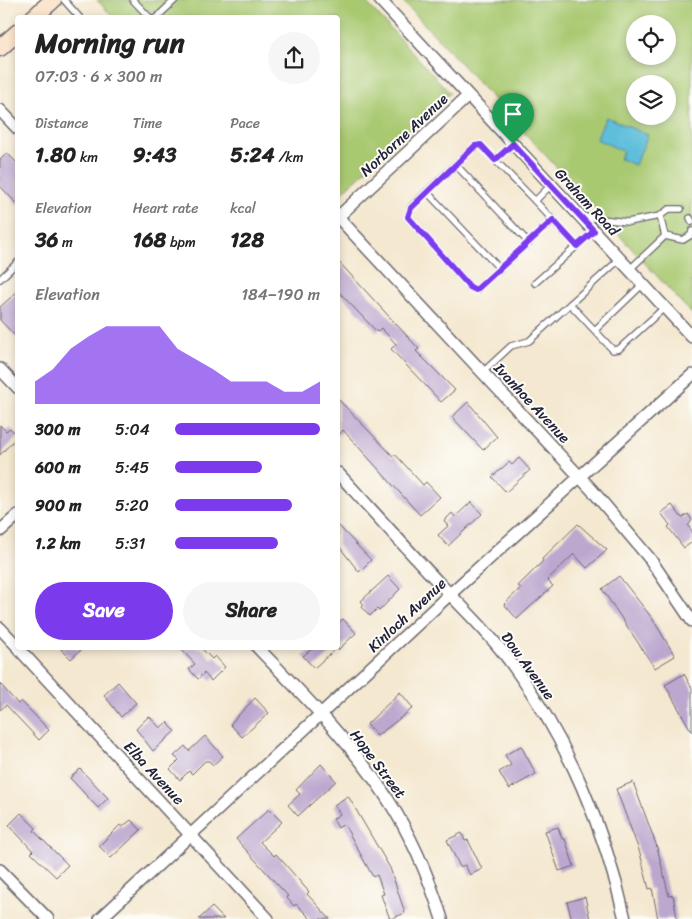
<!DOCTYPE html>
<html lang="en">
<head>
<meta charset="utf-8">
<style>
  :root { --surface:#fff; --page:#f6f6f6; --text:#222; --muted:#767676; --accent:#7c3aed }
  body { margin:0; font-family:Sriracha,sans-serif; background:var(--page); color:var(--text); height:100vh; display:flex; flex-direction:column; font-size:19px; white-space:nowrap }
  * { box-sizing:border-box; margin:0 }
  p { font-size:16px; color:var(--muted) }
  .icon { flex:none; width:28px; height:28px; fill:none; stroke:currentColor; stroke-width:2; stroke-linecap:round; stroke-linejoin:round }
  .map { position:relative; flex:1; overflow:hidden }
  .sheet { position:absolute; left:15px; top:15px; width:325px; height:635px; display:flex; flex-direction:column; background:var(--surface); border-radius:5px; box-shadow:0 2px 8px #0003 }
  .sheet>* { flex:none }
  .tools { position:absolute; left:626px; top:15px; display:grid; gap:10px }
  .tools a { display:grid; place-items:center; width:50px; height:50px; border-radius:50%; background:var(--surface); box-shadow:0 2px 8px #0003; font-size:25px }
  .pin { position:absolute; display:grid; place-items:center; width:42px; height:42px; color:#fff; margin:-51px -21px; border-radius:50% 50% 50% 0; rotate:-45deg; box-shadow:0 0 5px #0007 }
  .pin .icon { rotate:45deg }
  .round { display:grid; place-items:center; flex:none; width:52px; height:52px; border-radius:26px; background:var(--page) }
  .headline { display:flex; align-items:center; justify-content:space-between; height:85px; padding:0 20px }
  h1 { font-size:28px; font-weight:800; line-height:38px }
  .figures { display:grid; grid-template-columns:repeat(3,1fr); gap:8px; height:85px; padding:5px 20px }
  .figures div { display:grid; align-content:center }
  .figures b { font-size:21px; font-weight:800 }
  .figures small { font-size:14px; font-weight:400 }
  .figures p { font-size:14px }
  .chart { height:140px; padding:10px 20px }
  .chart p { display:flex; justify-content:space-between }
  .chart svg { width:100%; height:90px; margin-top:5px; fill:var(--accent); opacity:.7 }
  .button { display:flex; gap:10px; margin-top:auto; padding:10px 20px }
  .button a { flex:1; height:58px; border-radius:30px; background:var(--accent); color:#fff; font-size:20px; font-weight:800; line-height:58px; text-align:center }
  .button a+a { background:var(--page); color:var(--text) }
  ul { padding:0 20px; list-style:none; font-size:16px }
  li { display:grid; grid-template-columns:80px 60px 1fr; align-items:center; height:38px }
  li i { height:12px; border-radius:6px; background:var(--accent) }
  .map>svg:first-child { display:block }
  .green { fill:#a9c971; stroke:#667656; fill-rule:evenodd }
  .water { fill:#5ebedc; stroke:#40708c }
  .building { fill:#bca7cf }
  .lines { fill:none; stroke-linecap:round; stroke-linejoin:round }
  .service-casing { stroke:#6c676f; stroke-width:8 }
  .minor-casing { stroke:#6c676f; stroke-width:14 }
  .secondary-casing { stroke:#6c676f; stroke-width:19 }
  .service { stroke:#fff; stroke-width:5.5 }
  .minor { stroke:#fff; stroke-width:11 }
  .secondary { stroke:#fbe5cf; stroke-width:16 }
  .route-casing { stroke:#fff; stroke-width:10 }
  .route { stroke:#7c3aed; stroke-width:6 }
  .labels { text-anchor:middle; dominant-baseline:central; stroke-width:4; stroke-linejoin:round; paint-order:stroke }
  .street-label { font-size:15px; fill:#22223b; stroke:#fdfcf7 }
</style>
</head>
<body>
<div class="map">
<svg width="692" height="919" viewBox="0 0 692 919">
  <rect width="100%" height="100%" fill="#fdfcf7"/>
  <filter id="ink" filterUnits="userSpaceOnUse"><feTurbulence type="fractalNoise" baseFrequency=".02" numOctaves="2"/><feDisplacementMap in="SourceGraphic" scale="10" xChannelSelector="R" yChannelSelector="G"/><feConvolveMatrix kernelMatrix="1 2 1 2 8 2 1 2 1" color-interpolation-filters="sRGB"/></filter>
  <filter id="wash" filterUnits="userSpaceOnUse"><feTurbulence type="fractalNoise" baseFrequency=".0096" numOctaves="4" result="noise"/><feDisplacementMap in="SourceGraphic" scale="20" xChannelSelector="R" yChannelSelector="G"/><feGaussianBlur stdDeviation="1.12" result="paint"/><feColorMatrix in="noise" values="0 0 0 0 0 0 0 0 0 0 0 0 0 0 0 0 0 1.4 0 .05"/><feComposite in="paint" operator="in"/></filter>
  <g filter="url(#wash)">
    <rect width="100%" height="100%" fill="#f4e8d0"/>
    <g class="green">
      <path d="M97 0H364L450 93 338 196V18L113 17Z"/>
      <path d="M402 0H692V314ZM635 24H668V56H635ZM635 84H668V116H635Z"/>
    </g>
    <path class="water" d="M606 117 648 135 635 165 620 159 623 151 596 139Z"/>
    <g id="blocks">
      <g class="building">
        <path d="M7 153 18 164V205L0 186V160Z"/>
        <path d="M338 261 419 349 416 351 455 390 441 402 391 349 396 344 381 328 377 332 338 291Z"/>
        <path d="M18 291V339L0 320V307Z"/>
        <path d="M338 399 393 456 395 454 423 485 426 482 440 497 420 515 343 430 338 436Z"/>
        <path d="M468 402 497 437 483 450 452 417Z"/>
        <path d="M0 425 6 431 10 428 18 436 0 455Z"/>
        <path d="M519 458 530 470 506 492 492 477 509 462 512 465Z"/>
        <path d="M471 502 482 514 448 546 438 535 448 526 444 521 452 513 455 517Z"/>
        <path d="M672 505 682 518 688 514 692 520 688 526 692 531V542L684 548 668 527 670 525 661 513Z"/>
        <path d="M578 524 607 550 587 568 574 554 547 580 553 586 517 619 504 604 521 588 518 586 543 561 542 559Z"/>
        <path d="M338 525 371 560 359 572 338 545Z"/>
        <path d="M388 576 400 589 379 611 377 609 370 616 362 607 364 605 361 601Z"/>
        <path d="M619 576 652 618 675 656 655 668 602 589Z"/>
        <path d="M343 619 356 633 338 650V623Z"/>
        <path d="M60 648H83L71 659Z"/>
        <path d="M180 648H201L212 659 215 656 225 667 211 681 204 673 198 679 189 669 195 664Z"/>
        <path d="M313 648H337L314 668 303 656Z"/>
        <path d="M684 674 692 688V732L665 685Z"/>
        <path d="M118 682 136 703 121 717 104 695Z"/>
        <path d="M0 684 18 704 21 701 49 730 39 740 6 705 0 710Z"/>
        <path d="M400 692 413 708 377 736 367 724Z"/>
        <path d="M255 698 269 713 242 737 230 724Z"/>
        <path d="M149 716 160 728 167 722 175 731 153 751 136 729Z"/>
        <path d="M205 736 223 756 213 765 209 761H205L192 774 189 771 180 780 170 769 179 760 174 756 185 746 189 751Z"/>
        <path d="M521 746 536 774 509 789 499 772 511 765 505 755Z"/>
        <path d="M321 764 336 781 298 816 288 805 300 794 296 790Z"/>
        <path d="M80 769 108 798 98 808 70 778Z"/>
        <path d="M633 782 657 847 669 896 673 895 677 919H658L652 888 649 889 640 853 616 789Z"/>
        <path d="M348 796 390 868 405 913 390 919 381 895 384 894 377 875 373 877 344 824 338 828 333 819 340 814 334 805Z"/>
        <path d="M269 809 282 822 260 842 274 856 276 854 285 864 309 892 307 894 330 919H311L296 904 294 906 286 897 288 896 236 839Z"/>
        <path d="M21 813 36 828 34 831 68 865 56 877 31 853 33 851 9 825Z"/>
        <path d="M131 820 141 830 111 858 99 846 120 825 122 827Z"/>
        <path d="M558 827 562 839H565L574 866 559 871 545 831Z"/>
        <path d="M462 833 465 841 468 840 482 869 470 875 465 865 460 867 447 840Z"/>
        <path d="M585 897 590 919H572L567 902Z"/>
        <path d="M212 907 224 919H199Z"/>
      </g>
    </g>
  </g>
  <g filter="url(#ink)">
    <use href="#blocks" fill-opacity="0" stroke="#6c676f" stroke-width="1"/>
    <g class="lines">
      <defs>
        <g id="service">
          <path d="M64 0 80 18"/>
          <path d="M133 0 150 18"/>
          <path d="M156 18 175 0"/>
          <path d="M513 144 495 160 481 145 475 146 411 207 408 217 470 287 476 290 553 220"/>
          <path d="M495 160 535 201"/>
          <path d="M456 165 529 243"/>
          <path d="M551 185 535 201 577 246 594 231"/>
          <path d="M427 192 500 269"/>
          <path d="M681 209H669L660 216 665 236 683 240 691 235 692 231"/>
          <path d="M583 217 628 222 660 216"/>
          <path d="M690 218 692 222"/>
          <path d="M620 259 570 304 613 350 619 349 665 307"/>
          <path d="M629 270 665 236"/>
          <path d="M0 279 18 262"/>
          <path d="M535 283 577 246"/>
          <path d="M595 330 643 284"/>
          <path d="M483 372 511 346 529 341 570 304"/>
        </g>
        <g id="minor">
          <path d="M380 0 692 337"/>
          <path d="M0 110 18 129"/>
          <path d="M338 217 592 490 650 559 692 621"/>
          <path d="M338 217 468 96"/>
          <path d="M0 369 18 388"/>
          <path d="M338 473C371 509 404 546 438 582 464 609 492 636 514 667 568 741 605 830 625 919"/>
          <path d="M0 531 18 515"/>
          <path d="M0 628 18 647"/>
          <path d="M18 648 268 919"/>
          <path d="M258 648C303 695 351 742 387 798 411 835 429 877 442 919"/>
          <path d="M0 870 48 919"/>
          <path d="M100 919 450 594 692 375"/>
        </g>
        <g id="secondary">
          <path d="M33 18 53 0"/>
          <path d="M0 48 18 32"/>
        </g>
      </defs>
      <use href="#service" class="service-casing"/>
      <use href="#minor" class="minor-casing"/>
      <use href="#secondary" class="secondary-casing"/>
      <use href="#service" class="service"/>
      <use href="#minor" class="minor"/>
      <use href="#secondary" class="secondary"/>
    </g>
  </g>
  <g class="lines" filter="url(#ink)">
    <defs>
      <path id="route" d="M513 144 594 231 577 246 553 220 476 290 470 287 408 217 411 208 475 146 481 145 495 160Z"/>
    </defs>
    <use href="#route" class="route-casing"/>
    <use href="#route" class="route"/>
  </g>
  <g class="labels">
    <g class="street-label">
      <text transform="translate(404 135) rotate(-43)">Norborne Avenue</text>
      <text transform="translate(587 202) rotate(47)">Graham Road</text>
      <text transform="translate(532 403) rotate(47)">Ivanhoe Avenue</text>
      <text transform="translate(407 615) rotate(-43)">Kinloch Avenue</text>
      <text transform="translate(528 666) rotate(54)">Dow Avenue</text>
      <text transform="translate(378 764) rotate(53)">Hope Street</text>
      <text transform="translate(154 773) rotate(47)">Elba Avenue</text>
    </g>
  </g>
</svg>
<div class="tools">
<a><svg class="icon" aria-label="locate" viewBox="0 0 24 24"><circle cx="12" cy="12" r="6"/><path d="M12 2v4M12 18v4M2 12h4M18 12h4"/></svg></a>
<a><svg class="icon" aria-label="layers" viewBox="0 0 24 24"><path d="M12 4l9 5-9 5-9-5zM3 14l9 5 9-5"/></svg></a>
</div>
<div class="pin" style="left:513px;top:144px;background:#1e9e55"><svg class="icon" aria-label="arrive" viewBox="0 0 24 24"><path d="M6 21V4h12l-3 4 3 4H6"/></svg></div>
<section class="sheet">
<div class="headline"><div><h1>Morning run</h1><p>07:03 · 6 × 300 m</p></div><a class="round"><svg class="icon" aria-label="share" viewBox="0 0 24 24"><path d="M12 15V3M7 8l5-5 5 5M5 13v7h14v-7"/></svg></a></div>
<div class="figures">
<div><p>Distance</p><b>1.80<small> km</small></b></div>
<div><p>Time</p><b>9:43</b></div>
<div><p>Pace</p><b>5:24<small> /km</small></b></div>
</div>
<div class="figures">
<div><p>Elevation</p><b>36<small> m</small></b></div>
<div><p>Heart rate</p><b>168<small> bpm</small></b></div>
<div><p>kcal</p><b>128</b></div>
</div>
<div class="chart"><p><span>Elevation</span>184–190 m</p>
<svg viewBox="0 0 160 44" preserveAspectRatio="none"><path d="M0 44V33L10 27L20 17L30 11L40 6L50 6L60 6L70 6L80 17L90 22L100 27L110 33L120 33L130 33L140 38L150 38L160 33V44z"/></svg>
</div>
<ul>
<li><b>300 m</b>5:04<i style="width:100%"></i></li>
<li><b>600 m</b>5:45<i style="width:60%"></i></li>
<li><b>900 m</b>5:20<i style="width:81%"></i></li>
<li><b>1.2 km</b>5:31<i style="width:71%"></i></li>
</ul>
<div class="button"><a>Save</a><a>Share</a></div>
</section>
</div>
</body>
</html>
